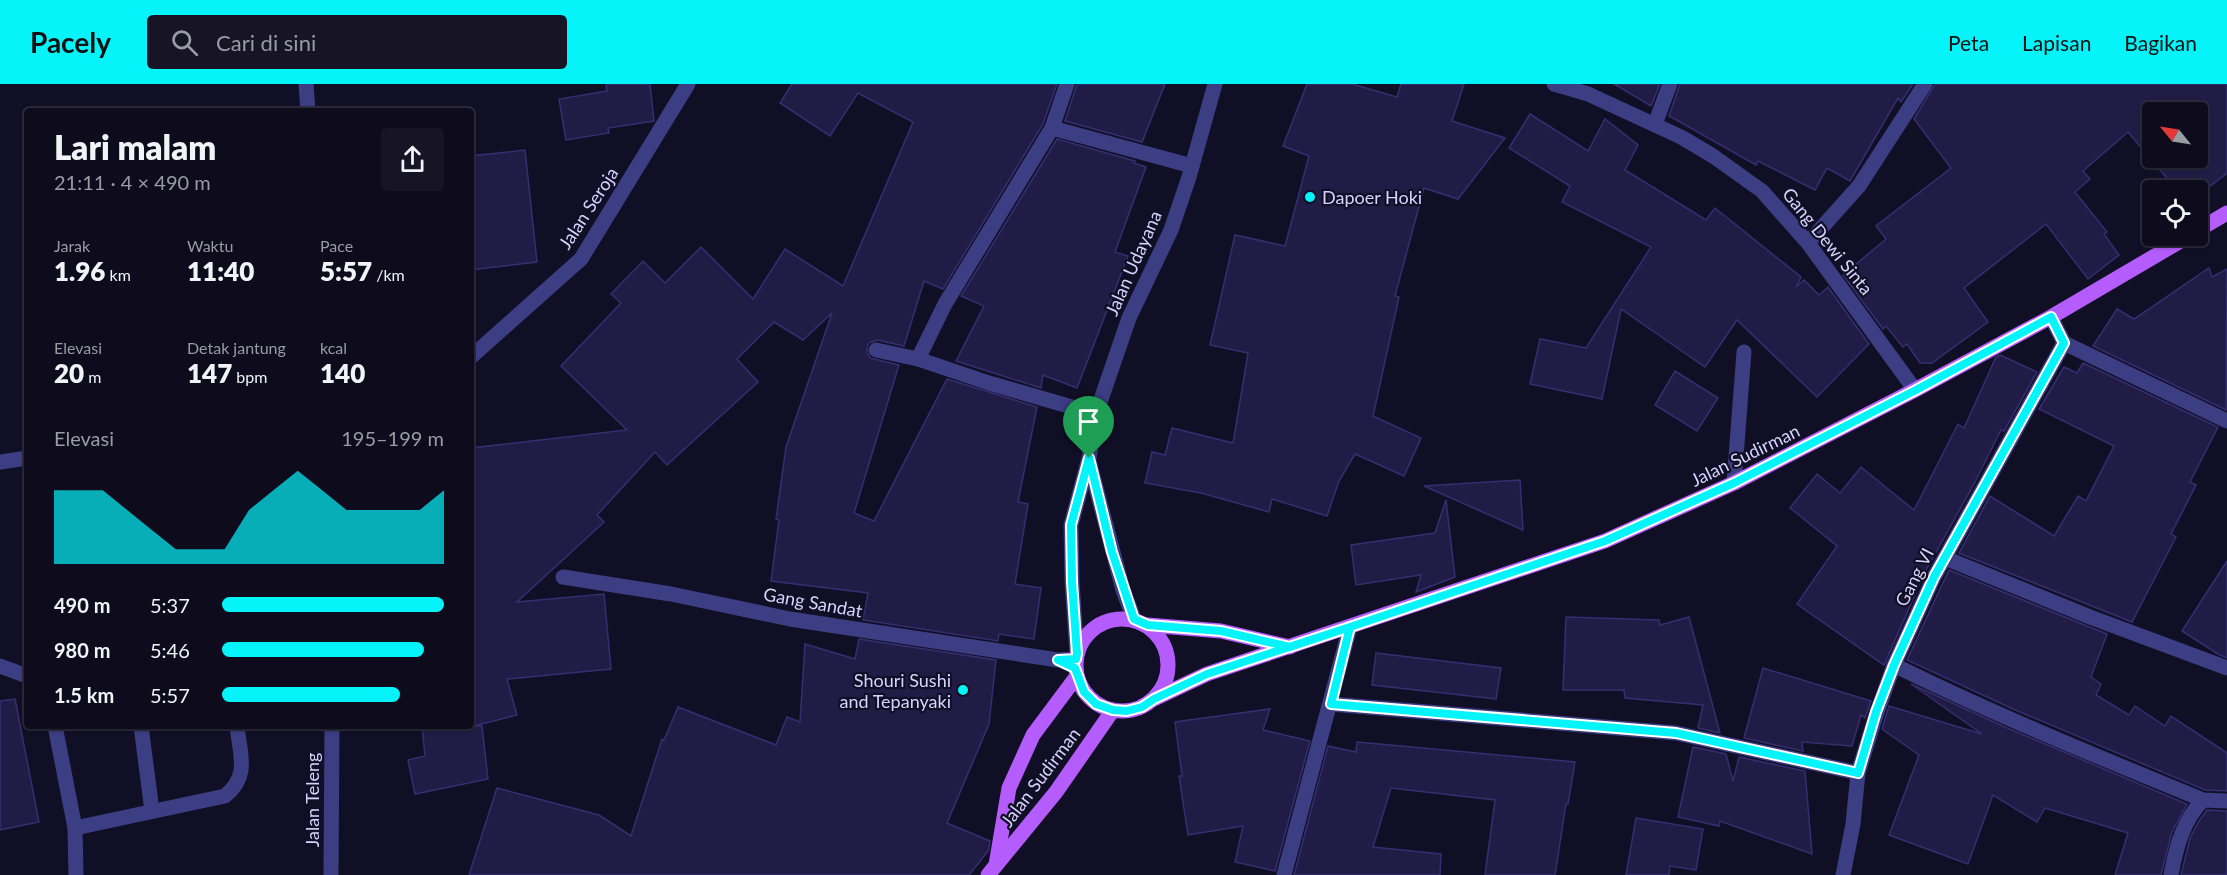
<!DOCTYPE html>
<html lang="id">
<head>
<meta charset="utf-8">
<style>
  :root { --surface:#0d0b1c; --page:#161425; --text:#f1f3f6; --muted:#9a9ba3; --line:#2d2b3b; --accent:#05f4fa }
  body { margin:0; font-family:Lato,sans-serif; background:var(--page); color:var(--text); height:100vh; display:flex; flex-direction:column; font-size:22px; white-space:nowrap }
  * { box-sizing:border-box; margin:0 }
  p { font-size:20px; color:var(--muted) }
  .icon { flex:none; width:33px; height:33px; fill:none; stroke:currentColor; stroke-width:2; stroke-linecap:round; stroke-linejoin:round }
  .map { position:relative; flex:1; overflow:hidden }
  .panel { position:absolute; left:24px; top:24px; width:450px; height:621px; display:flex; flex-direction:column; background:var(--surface); border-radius:6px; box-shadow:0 2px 4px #0004,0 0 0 2px var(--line) }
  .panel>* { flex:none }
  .needle { width:39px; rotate:300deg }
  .buttons { position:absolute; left:2142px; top:18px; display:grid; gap:12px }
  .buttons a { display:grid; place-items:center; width:66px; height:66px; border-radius:6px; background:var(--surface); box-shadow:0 2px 4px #0004,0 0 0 2px var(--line); font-size:30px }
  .pin { position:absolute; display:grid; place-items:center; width:51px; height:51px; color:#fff; margin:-62px -26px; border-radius:50% 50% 50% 0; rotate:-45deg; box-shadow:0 0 6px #0007 }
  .pin .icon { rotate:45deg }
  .round { display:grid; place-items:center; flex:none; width:63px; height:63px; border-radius:6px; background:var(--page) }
  .headline { display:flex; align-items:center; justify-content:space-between; height:102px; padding:0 30px }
  h1 { font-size:33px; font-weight:800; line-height:45px }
  .metrics { display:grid; grid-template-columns:repeat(3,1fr); gap:9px; height:102px; padding:6px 30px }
  .metrics div { display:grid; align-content:center }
  .metrics b { font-size:26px; font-weight:800 }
  .metrics small { font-size:16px; font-weight:400 }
  .metrics p { font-size:16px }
  .chart { height:168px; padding:12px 30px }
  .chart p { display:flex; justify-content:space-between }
  .chart svg { width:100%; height:108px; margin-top:6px; fill:var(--accent); opacity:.7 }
  ul { padding:0 30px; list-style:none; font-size:20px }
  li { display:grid; grid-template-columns:96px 72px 1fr; align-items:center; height:45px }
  li i { height:15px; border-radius:8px; background:var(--accent) }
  header { display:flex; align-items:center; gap:36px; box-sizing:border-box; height:84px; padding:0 30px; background:var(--accent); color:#111 }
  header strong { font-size:28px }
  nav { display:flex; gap:33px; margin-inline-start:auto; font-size:21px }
  .search { width:420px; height:54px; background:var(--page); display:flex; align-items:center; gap:15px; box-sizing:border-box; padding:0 21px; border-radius:6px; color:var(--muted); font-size:22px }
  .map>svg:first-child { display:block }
  .building { fill:#211c46; stroke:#362e71; stroke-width:1.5; fill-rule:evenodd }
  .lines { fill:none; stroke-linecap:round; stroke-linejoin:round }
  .minor { stroke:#3b3e83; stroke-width:15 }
  .major { stroke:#b55dfc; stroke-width:15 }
  .route-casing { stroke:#fff; stroke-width:12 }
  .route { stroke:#05f4fa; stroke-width:8 }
  .poi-dot { fill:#05f4fa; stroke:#110f25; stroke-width:2 }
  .labels { text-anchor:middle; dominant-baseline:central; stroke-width:4.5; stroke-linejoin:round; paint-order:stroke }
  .poi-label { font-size:18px; fill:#d6d4fe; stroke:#110f25; text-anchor:start }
  .street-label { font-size:18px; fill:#d6d4fe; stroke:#110f25 }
</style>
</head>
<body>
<header>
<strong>Pacely</strong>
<div class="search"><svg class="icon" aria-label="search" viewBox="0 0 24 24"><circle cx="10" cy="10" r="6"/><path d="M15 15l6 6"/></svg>Cari di sini</div>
<nav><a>Peta</a><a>Lapisan</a><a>Bagikan</a></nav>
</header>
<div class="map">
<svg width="2227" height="791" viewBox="0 0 2227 791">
  <rect width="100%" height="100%" fill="#110f25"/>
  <g class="building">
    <path d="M606 0H650L654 37 608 44 609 49 566 56 559 15 607 7Z"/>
    <path d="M792 0H1057L1043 40 943 205 924 197 904 262 877 256 869 259 867 263V268L870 274 899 281 854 429 874 437 947 295 1037 323 1018 418 1028 420 1015 500 1041 504 1034 555 999 550 998 557 863 536 868 509 771 497 779 436 776 435 786 363 832 229 803 256 774 238 737 275 758 298 667 381 655 368 597 431 604 438 517 518 604 510 611 585 507 595 517 631 474 642H482L488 695 415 710 408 676 425 672 422 642H471V364L627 346 561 282 621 219 611 210 643 177 665 199 701 163 753 215 785 165 843 202 913 38 858 9 830 52 780 19Z"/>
    <path d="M1077 0H1165L1142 58 1065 37Z"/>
    <path d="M1307 0H1352L1397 13 1401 0H1464L1452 37 1505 54 1458 115 1424 104 1395 212 1399 213 1373 332 1421 354 1404 392 1355 370 1339 397 1327 432 1272 415 1269 428 1201 409 1145 399 1152 368 1165 371 1172 344 1233 359 1248 269 1210 261 1235 151 1285 162 1309 72 1283 62Z"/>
    <path d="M1614 0H1660L1651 22Z"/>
    <path d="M1680 0H1913L1901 18 1898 14 1850 97 1827 84 1815 106 1758 77 1756 81 1669 32Z"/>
    <path d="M1935 0H2227V89L2205 106H2177L2128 48 2083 87 2090 95 2075 108 2107 148 2104 150 2119 171 2088 195 2046 140 1964 204 1988 238 1932 279H1920L1907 260 1903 263 1886 242 1883 245 1843 191 1886 155 1876 142 1951 84 1914 35ZM2152 28H2198V74H2152Z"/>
    <path d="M1530 30 1588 67 1605 35 1638 61 1625 86 1706 136 1715 124 1801 193 1796 203 1804 196 1819 211 1828 203 1869 260 1817 313 1737 236 1705 283 1621 225 1602 315 1530 300 1540 255 1586 264 1651 163 1562 118 1570 102 1509 64Z"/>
    <path d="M1057 55 1135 77 1134 79 1146 83 1115 168 1128 172 1077 304 1043 291 1041 304 956 277 984 222 961 212Z"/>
    <path d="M525 66 537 178 471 186V72Z"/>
    <path d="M2209 184 2212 193 2227 185 2226 326 2093 262 2117 225 2134 235Z"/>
    <path d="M2000 271 2037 288 2004 347 2001 346 1973 402 1925 488 1884 581 1797 520 1837 462 1790 424 1817 390 1840 409 1861 383 1914 426 1958 340 1964 344 1996 273Z"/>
    <path d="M2083 279 2218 343 2190 398 2196 401 2171 450 2176 453 2132 538 1959 469 1990 412 2054 452 2078 412 2086 417 2114 362 2039 325 2064 283 2077 289Z"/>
    <path d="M1675 287 1718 314 1697 347 1655 321Z"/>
    <path d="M1520 396 1523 446 1424 402Z"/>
    <path d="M1446 416 1455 493 1416 508 1421 491 1356 501 1351 461 1435 449Z"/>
    <path d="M2227 477V574L2218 570 2182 547Z"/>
    <path d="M1949 486 2107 550 2091 593 2101 600 2096 611 2129 631 2135 622 2165 642 2171 632 2227 669V707L2205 706 2013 625 1907 576Z"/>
    <path d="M1566 533 1659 536 1660 541 1689 533 1720 649 1698 644 1703 621 1625 614 1624 606H1563Z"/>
    <path d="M859 555 996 576 989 640 947 739 990 757 989 766 969 791H469L497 704 599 731 631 752 662 655 664 656 678 623 776 661 787 633 800 638 805 560 855 575Z"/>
    <path d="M1376 569 1501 584 1496 615 1372 601Z"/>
    <path d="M1763 584 1871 617 1865 634 1861 631 1852 662 1802 658 1803 667 1744 654Z"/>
    <path d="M1911 600 2005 643 2187 720 2172 748 2161 791H2115L2128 749 2045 724 2037 738 1993 711 1968 780 1889 751 1919 671 1882 645 1889 622 1982 650Z"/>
    <path d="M15 615 39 738 0 746V617Z"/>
    <path d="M1270 625 1263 646 1310 657 1275 787 1235 778 1243 742 1188 751 1179 692H1182L1175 638Z"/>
    <path d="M1357 658 1575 678 1568 720H1566L1555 791H1485L1495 716 1391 704 1373 763 1441 770 1440 791H1294L1328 662 1356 668Z"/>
    <path d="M1693 663 1726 670 1733 697 1739 673 1805 687 1812 770 1720 737 1719 742 1678 733Z"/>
    <path d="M2207 726 2227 727V791H2181L2190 754 2199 737Z"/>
    <path d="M1636 734 1703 745 1696 786 1670 782 1669 791H1626Z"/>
  </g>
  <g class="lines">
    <g class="minor">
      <path d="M306 0 308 27"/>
      <path d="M1554 0 1588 10 1681 53 1713 72 1762 107 1808 159 1915 306"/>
      <path d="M1655 40 1670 0"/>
      <path d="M1052 44 1192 82"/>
      <path d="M1808 159 1859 102 1925 0"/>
      <path d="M2064 259 2227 337"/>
      <path d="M876 266 918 275 989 299 1096 330"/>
      <path d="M471 273 581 175 688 0"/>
      <path d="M918 275 945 220 1052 44 1067 0"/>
      <path d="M1089 377 1123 506 1134 535"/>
      <path d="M0 378 27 374"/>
      <path d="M1734 399 1744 268"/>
      <path d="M1945 474 2090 533 2227 584"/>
      <path d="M563 493 671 510 790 535 1058 576 1076 575"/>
      <path d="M1077 570 1072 498 1071 441 1089 374 1096 330 1129 234 1171 146 1189 93 1215 0"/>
      <path d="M1894 581C1995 631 2099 673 2203 716L2227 717"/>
      <path d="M0 582 27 592"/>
      <path d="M1331 620 1676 649 1858 689"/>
      <path d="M55 642 75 744 76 791"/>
      <path d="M141 642 152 727"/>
      <path d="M75 744 225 712C250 692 240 671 237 642"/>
      <path d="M331 791 332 642"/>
      <path d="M1284 791 1350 543"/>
      <path d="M1843 791 1853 740 1858 689 1877 628 1894 581 1934 493 2064 259 2051 233"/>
      <path d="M2171 791C2176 764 2183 736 2203 716"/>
    </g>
    <g class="major">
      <path d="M2198 146 2227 129"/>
      <circle cx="1122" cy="581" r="46"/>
      <path d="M1148 541 1221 547 1290 563"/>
      <path d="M1154 615 1207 590 1605 457 1734 399 1915 306 2051 233 2189 152"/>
      <path d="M996 781 1009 704 1033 651 1077 592"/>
      <path d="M988 791 1056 708 1113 626"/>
    </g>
  </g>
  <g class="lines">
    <defs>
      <path id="route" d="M1089 374 1071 441 1072 498 1077 570 1076 575 1058 576 1075 584 1084 608 1096 620 1113 626 1127 627 1142 623 1154 615 1207 590 1350 543 1331 620 1676 649 1858 689 1876 628 1894 581 1934 493 2064 259 2051 233 1916 306 1734 399 1605 457 1350 543 1290 563 1221 547 1148 541 1134 535 1112 468 1089 374"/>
    </defs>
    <use href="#route" class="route-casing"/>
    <use href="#route" class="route"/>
  </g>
  <g class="poi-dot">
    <circle cx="1310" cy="113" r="6"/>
    <circle cx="963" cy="606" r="6"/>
  </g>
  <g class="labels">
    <g class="poi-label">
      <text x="1322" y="113">Dapoer Hoki</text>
      <text x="951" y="596" text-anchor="end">Shouri Sushi<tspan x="951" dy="21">and Tepanyaki</tspan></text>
    </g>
    <g class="street-label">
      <text transform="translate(588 124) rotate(-57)">Jalan Seroja</text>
      <text transform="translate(1828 157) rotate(51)">Gang Dewi Sinta</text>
      <text transform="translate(1133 179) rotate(-66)">Jalan Udayana</text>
      <text transform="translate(1745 371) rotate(-26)">Jalan Sudirman</text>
      <text transform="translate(1914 493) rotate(-63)">Gang VI</text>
      <text transform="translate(813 518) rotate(10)">Gang Sandat</text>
      <text transform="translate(1040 693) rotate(-53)">Jalan Sudirman</text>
      <text transform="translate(312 716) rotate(-90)">Jalan Teleng</text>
    </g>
  </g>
</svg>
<div class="buttons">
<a><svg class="needle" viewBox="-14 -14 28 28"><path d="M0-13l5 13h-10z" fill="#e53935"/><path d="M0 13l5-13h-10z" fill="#9a9ba3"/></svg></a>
<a><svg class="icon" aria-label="locate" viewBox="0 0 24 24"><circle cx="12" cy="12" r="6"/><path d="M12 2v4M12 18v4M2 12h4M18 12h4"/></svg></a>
</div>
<div class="pin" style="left:1089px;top:374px;background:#1e9e55"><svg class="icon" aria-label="arrive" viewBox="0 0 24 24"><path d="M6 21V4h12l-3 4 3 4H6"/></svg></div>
<section class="panel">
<div class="headline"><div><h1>Lari malam</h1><p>21:11 · 4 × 490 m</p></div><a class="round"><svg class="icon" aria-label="share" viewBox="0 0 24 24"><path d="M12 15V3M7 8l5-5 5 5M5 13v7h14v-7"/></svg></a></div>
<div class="metrics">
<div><p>Jarak</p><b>1.96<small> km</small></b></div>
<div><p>Waktu</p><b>11:40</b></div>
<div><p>Pace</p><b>5:57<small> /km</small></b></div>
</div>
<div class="metrics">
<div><p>Elevasi</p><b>20<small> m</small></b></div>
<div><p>Detak jantung</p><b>147<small> bpm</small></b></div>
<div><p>kcal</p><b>140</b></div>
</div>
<div class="chart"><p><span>Elevasi</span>195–199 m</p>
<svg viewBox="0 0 160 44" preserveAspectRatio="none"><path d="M0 44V14L10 14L20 14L30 22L40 30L50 38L60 38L70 38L80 22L90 14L100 6L110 14L120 22L130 22L140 22L150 22L160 14V44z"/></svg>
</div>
<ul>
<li><b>490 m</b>5:37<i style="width:100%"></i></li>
<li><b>980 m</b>5:46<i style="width:91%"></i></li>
<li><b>1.5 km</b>5:57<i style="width:80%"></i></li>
</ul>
</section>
</div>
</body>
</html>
